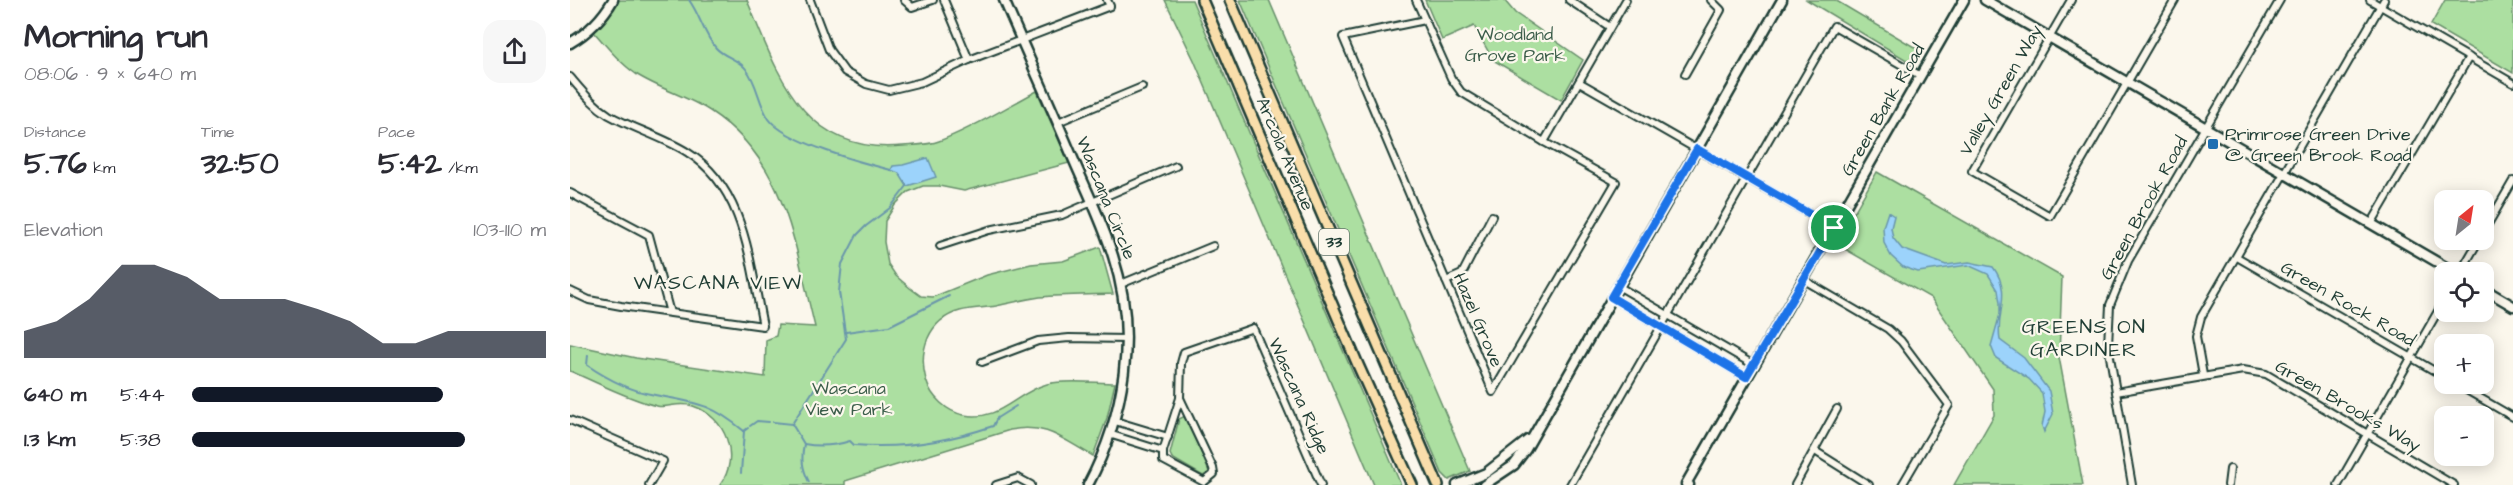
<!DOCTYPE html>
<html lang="en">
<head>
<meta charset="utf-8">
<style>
  :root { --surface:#fff; --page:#f7f7f7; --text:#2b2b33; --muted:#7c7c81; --accent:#111827 }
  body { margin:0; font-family:"Architects Daughter",sans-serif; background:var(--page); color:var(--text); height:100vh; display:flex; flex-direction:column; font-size:22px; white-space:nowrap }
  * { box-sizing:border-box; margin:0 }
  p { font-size:20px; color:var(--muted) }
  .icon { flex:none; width:33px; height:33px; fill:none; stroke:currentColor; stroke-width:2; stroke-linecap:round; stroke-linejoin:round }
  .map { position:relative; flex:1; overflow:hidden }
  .drawer { display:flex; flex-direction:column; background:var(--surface); width:570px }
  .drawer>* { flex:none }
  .needle { width:39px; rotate:30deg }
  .buttons { position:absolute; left:1864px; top:190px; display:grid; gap:12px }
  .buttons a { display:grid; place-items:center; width:60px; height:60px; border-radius:12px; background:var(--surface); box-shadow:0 3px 15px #0003; font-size:30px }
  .pin { position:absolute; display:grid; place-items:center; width:51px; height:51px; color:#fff; margin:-26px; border:3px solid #fff; border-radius:50%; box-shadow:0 2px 6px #0007 }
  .round { display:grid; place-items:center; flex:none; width:63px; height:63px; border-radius:18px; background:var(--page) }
  .headline { display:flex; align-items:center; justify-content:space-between; height:102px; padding:0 24px }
  h1 { font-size:33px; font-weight:700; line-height:45px }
  .stats { display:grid; grid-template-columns:repeat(3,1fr); gap:9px; height:102px; padding:6px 24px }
  .stats div { display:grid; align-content:center }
  .stats b { font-size:30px; font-weight:700 }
  .stats small { font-size:16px; font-weight:400 }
  .stats p { font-size:16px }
  .chart { height:168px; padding:12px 24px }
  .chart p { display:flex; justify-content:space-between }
  .chart svg { width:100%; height:108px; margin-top:6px; fill:var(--accent); opacity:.7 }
  ul { padding:0 24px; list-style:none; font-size:20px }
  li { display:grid; grid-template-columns:96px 72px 1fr; align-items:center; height:45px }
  li i { height:15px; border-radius:8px; background:var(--accent) }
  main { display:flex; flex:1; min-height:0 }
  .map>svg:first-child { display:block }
  .green { fill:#acdfa1; stroke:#668e6a; stroke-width:1.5 }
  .water { fill:#9cd3fb; stroke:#6a97ab; stroke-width:1.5 }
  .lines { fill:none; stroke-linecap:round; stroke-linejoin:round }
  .stream { stroke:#6a97ab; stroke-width:2 }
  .street-casing { stroke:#1f3d34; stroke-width:10 }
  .secondary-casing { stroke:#1f3d34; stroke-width:13 }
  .primary-casing { stroke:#1f3d34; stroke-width:14 }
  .street { stroke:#fbf7ec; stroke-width:6 }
  .secondary { stroke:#fbf7ec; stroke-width:8 }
  .primary { stroke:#f9deab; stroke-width:9 }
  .route-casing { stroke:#fff; stroke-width:12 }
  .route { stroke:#1a73e8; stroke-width:8 }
  .poi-dot { fill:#1f6fb2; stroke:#fbf7ec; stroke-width:2 }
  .labels { text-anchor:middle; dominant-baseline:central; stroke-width:4.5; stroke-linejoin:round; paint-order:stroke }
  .shield { fill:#fbf7ec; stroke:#61756b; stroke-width:1.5 }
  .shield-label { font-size:16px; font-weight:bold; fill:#1f3d34 }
  .park-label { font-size:18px; fill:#3b5d4a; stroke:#fbf7ec }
  .street-label { font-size:18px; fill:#1f3d34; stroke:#fbf7ec }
  .poi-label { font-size:18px; fill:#1f3d34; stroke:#fbf7ec; text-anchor:start }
  .neighbourhood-label { font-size:20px; letter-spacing:1.5px; fill:#1f3d34; stroke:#fbf7ec }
</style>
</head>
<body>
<main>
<section class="drawer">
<div class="headline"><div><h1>Morning run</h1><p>08:06 · 9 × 640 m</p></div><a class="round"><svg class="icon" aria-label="share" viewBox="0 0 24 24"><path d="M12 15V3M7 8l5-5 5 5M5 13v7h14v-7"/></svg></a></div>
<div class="stats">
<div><p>Distance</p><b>5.76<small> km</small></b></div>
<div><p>Time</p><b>32:50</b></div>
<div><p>Pace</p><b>5:42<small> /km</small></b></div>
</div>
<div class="chart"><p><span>Elevation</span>103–110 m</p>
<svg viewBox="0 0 160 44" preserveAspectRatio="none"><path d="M0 44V33L10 29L20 20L30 6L40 6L50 11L60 20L70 20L80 20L90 24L100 29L110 38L120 38L130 33L140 33L150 33L160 33V44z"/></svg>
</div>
<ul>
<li><b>640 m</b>5:44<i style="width:71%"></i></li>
<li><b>1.3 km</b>5:38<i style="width:77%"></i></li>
</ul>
</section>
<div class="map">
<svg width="1943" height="485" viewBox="0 0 1943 485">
  <rect width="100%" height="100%" fill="#fbf7ec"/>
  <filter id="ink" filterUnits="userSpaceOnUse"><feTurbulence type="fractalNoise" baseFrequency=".0167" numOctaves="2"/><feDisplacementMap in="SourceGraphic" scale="12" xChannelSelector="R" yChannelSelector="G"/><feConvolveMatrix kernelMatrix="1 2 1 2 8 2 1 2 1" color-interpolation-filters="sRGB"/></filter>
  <g filter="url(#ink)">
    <g class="green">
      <path d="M49 0H177C208 74 233 156 333 146 344 145 359 145 369 141 400 130 437 107 467 91L499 163 394 191 369 186H353L338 192 325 205 315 221 314 242 318 264 326 276 340 288 351 296 363 297 417 275 461 264 493 261 530 247 543 294C519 295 494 295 470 297 456 299 440 303 426 306 414 308 401 308 390 311 358 320 348 351 356 380 361 397 377 412 394 415 430 422 445 393 477 384 495 379 525 383 545 383L537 418 523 456C492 439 477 423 440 430L275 481V485H150C171 457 156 417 123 406 108 401 97 409 87 406 60 400 26 382 0 371V344L66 358 195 377 196 340 206 336 208 325 245 327C224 245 217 161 140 111 117 96 89 89 66 74 50 63 37 47 24 32Z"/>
      <path d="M595 0H622L831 485H804L624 60Z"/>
      <path d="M670 0H699L900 471 879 480 872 473Z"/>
      <path d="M855 0H934L945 13 1013 60 991 100 923 60 904 26 872 40Z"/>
      <path d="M1237 0H1265L1351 51 1343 64Z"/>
      <path d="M1875 0H1943V73L1861 25Z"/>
      <path d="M1307 172 1492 277 1489 357 1513 485H1384L1424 415 1423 389 1361 298 1266 244Z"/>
      <path d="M613 417 617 418 639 472 633 476 602 458 600 454 609 419Z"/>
    </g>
    <g class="water">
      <path d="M358 158 366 177 337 186 329 173 321 170 323 166 333 165Z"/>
      <path d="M1318 212 1324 216 1321 228 1323 238 1332 249 1376 265 1399 262 1423 267C1443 294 1425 313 1430 340L1454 358 1479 391 1483 414 1474 432 1472 426 1475 412 1472 393 1459 379 1426 358 1421 346 1430 314V303L1428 290 1418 274 1398 265 1348 272 1333 267 1321 256 1314 243 1313 227Z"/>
    </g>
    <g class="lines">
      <g class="stream">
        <path d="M119 0C130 15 134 35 146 48 154 57 168 59 176 69 188 84 188 103 199 119 215 142 293 163 321 170"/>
        <path d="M276 332 319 326 379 296"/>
        <path d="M18 355 17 365C36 378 61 391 85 395 127 403 140 403 174 431L178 428"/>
        <path d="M203 422 222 424"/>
        <path d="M222 424 276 339 269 292 272 264 287 235 296 226 320 208 337 186"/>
        <path d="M222 424 234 444C250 447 264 446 280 441L284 445C330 449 379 441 423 426L427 418 446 406"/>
        <path d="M180 426 187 421 199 422"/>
        <path d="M234 444C231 459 232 468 239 482"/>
        <path d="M171 473 174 431"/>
      </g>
      <defs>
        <g id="street">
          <path d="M240 0 259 50 275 72 296 84 319 90 352 82 399 60 540 6 537 0"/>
          <path d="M334 0 342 7 363 0"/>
          <path d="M374 0 399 60"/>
          <path d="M846 0 881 78 891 92 974 142 1056 0"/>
          <path d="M999 0 1040 27"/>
          <path d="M1501 0 1402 171 1480 216 1605 0"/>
          <path d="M1800 0 1943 83"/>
          <path d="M855 20 773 37 923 392 1046 182 974 142"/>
          <path d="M1115 74 1151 10 1141 0"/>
          <path d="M0 77C12 91 23 105 39 115 64 129 93 137 117 152 176 188 180 265 193 326L51 306 19 300 0 291"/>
          <path d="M1009 82 1264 228"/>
          <path d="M488 122 572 87"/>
          <path d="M0 193 79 235 100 313"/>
          <path d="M1801 224 1899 57"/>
          <path d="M1914 231 1943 181"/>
          <path d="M370 246 419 230 492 215 606 166"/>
          <path d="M1667 257 1875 377"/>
          <path d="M1890 273 1909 240"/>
          <path d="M1234 280 1318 329 1331 341 1379 405 1332 485"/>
          <path d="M876 281 892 274 922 216"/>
          <path d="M551 284 643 246"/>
          <path d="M1048 286 1184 365"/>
          <path d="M1041 297 1176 377"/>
          <path d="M412 362 468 341 499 338 556 339"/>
          <path d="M1633 375 1626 336 1631 317 1814 0"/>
          <path d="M1886 384 1943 417"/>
          <path d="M1546 392 1673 370 1696 374 1884 485"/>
          <path d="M610 398 643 468 644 474 634 482 593 460V451L610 398 611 363 614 352 683 328 751 485"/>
          <path d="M0 420 93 461 79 485"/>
          <path d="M545 421 598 437"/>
          <path d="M542 435 593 451"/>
          <path d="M1245 451 1299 485"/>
          <path d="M426 485 448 478 461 485"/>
          <path d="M1000 485 1264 26 1351 76"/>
          <path d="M1225 485 1267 409"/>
          <path d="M1562 485 1538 345 1540 305 1558 261 1710 0"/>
          <path d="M1658 485 1660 469"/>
          <path d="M1768 485 1875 299"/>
        </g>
        <g id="secondary">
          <path d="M434 0C457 54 482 108 505 163 518 193 533 224 543 256 568 332 555 415 518 485"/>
          <path d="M1415 0 1886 273"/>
          <path d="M0 43C19 32 32 19 43 0"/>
          <path d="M1914 289 1943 306"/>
          <path d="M887 485 916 473 958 440"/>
          <path d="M914 485 944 465 956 449 1212 0"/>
          <path d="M1119 485 1116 484 1394 0"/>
        </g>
        <g id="primary">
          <path d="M632 0 788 365 842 485"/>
          <path d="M660 0 868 485"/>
        </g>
      </defs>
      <use href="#street" class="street-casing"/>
      <use href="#secondary" class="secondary-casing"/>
      <use href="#primary" class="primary-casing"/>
      <use href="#street" class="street"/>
      <use href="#secondary" class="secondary"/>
      <use href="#primary" class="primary"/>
    </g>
  </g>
  <g class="lines" filter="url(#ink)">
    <defs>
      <path id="route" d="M1127 149 1264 228 1176 377 1041 297Z"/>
    </defs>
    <use href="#route" class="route-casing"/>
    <use href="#route" class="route"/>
  </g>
  <rect class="poi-dot" x="1637" y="138" width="12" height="12" rx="3"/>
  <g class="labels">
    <rect class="shield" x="749" y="229" width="30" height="26" rx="4.5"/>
    <g class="shield-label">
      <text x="764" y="242">33</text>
    </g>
    <g class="park-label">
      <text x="945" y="34">Woodland<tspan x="945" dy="21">Grove Park</tspan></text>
      <text x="279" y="388">Wascana<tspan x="279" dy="21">View Park</tspan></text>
    </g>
    <g class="street-label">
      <text transform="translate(1431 90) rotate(-60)">Valley Green Way</text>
      <text transform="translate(1313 110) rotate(-60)">Green Bank Road</text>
      <text transform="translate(715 154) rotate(67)">Arcola Avenue</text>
      <text transform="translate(536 198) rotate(68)">Wascana Circle</text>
      <text transform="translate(1574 208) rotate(-61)">Green Brook Road</text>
      <text transform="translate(1778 304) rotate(30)">Green Rock Road</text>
      <text transform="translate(908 320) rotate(67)">Hazel Grove</text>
      <text transform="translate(729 396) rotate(66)">Wascana Ridge</text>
      <text transform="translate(1778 406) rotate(30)">Green Brooks Way</text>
    </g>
    <g class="poi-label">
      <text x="1655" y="134">Primrose Green Drive<tspan x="1655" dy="21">@ Green Brook Road</tspan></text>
    </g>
    <g class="neighbourhood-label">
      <text x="148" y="283">WASCANA VIEW</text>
      <text x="1514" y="327">GREENS ON<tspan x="1514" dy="23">GARDINER</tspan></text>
    </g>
  </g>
</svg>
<div class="buttons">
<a><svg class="needle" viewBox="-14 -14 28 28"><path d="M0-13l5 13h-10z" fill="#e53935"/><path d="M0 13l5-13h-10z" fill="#7c7c81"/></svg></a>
<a><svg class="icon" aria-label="locate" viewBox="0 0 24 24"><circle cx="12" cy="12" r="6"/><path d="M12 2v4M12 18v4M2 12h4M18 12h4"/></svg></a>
<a>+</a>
<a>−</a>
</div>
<div class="pin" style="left:1264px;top:228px;background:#1e9e55"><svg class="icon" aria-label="arrive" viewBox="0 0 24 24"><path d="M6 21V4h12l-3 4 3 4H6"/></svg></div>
</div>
</main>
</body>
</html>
